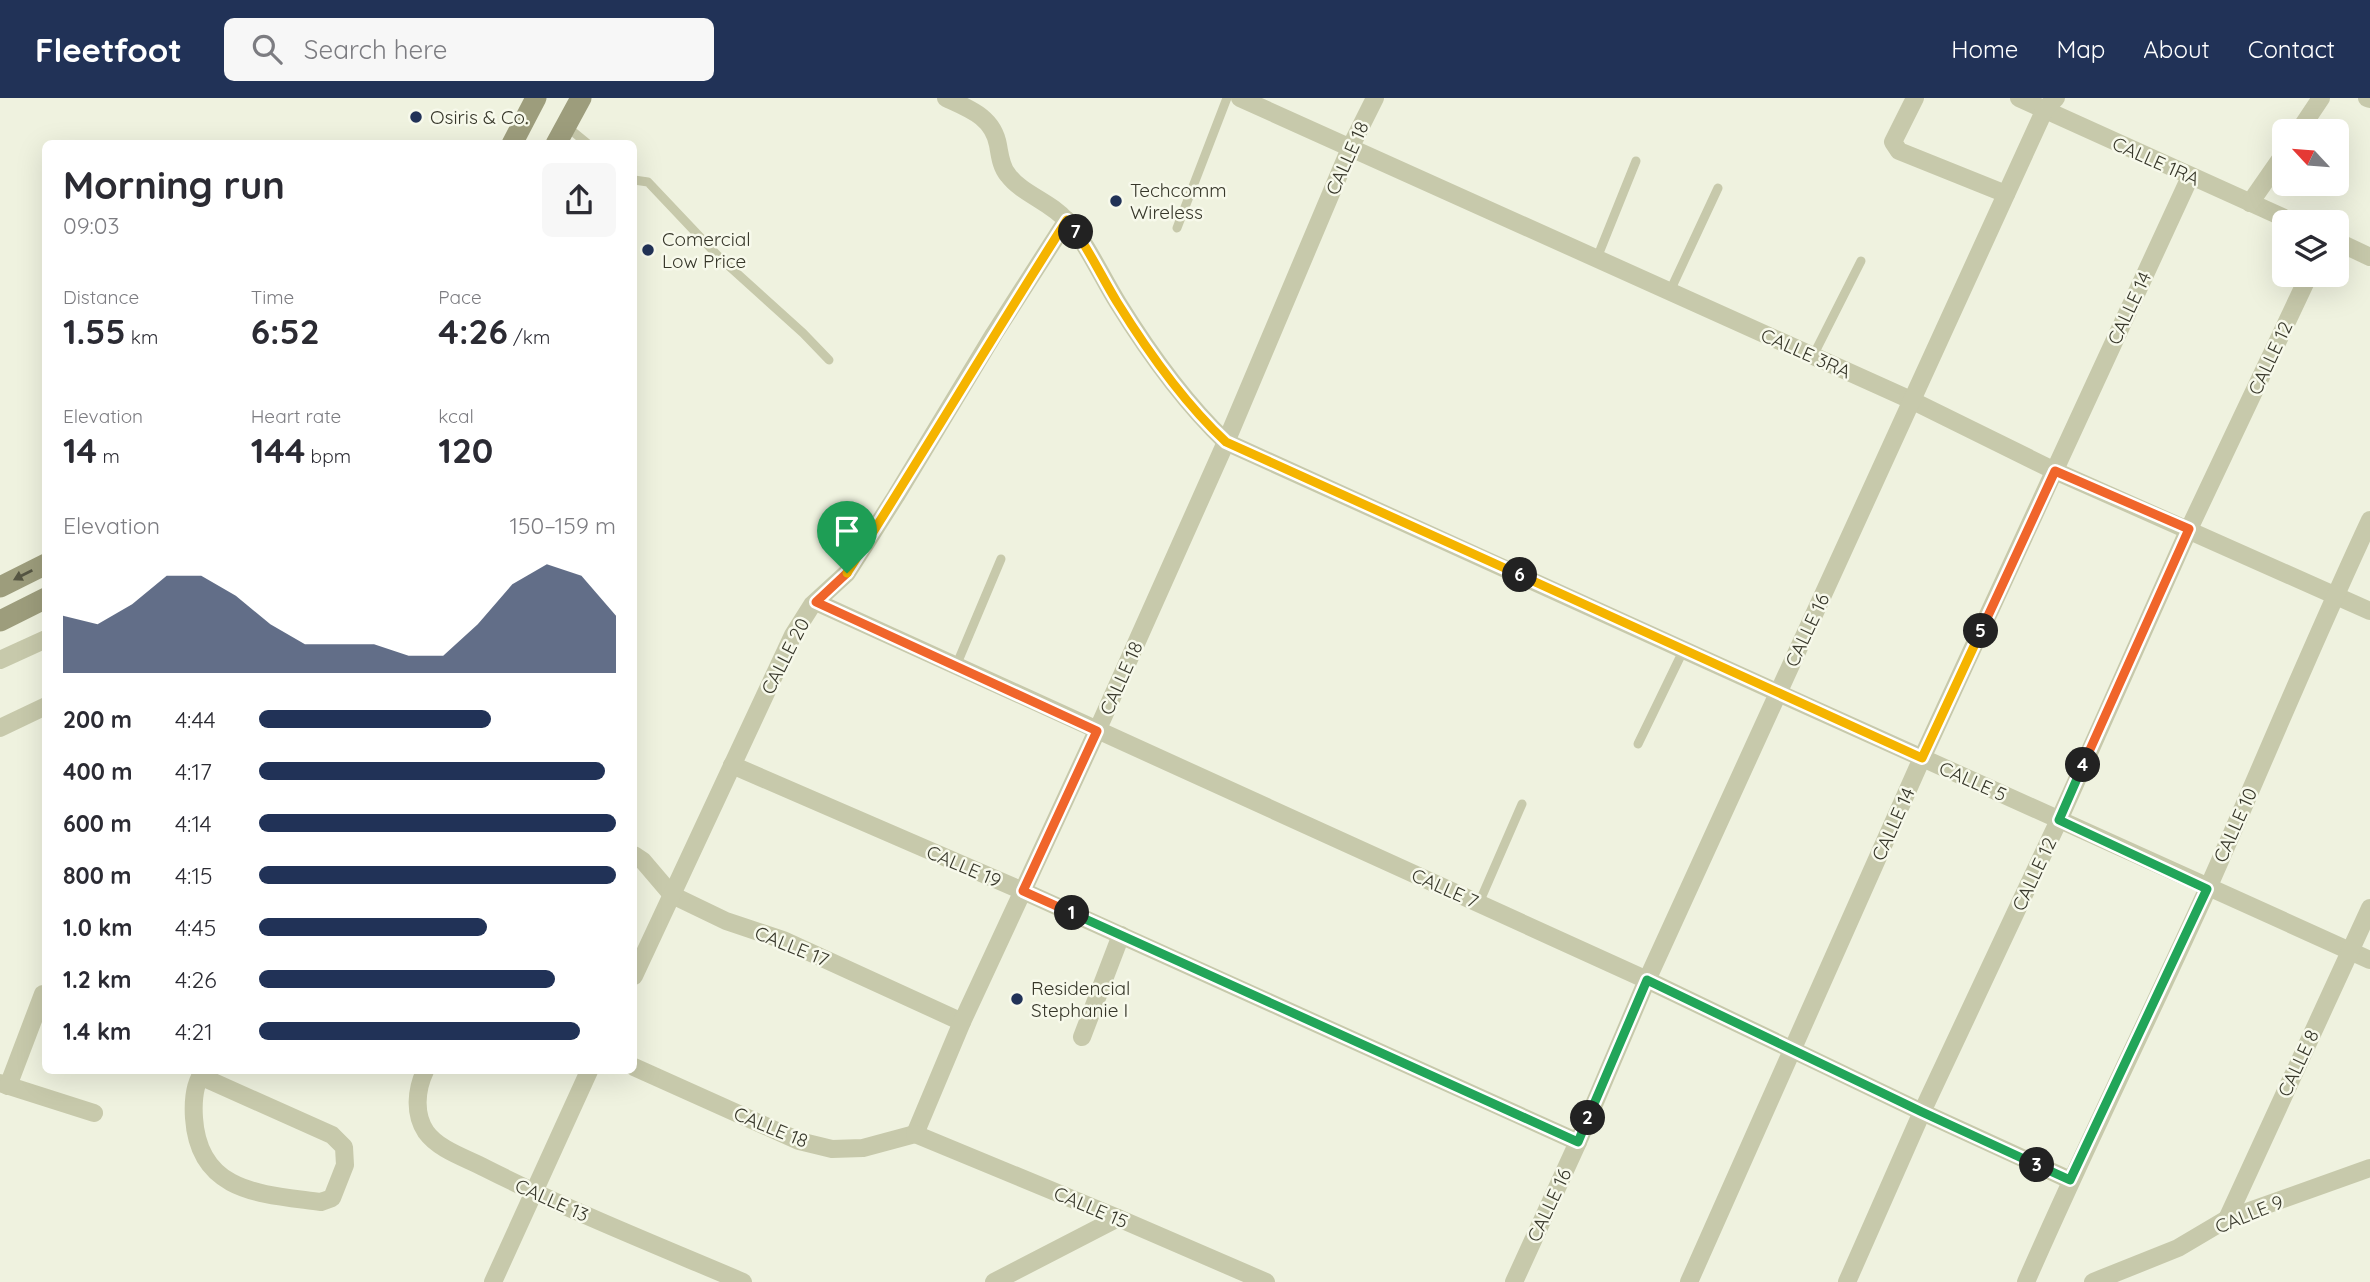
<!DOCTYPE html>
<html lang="en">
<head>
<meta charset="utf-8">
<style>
  :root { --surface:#fff; --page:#f7f7f7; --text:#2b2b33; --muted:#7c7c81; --accent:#213257 }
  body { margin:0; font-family:Quicksand,sans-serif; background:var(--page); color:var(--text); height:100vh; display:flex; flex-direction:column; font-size:26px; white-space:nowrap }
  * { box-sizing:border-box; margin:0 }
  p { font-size:23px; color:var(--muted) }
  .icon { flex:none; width:38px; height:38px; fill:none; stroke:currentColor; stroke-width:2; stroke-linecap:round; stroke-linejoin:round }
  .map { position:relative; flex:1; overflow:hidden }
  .sheet { position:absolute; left:42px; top:42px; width:595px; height:934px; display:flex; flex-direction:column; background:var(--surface); border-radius:10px; box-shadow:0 7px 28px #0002 }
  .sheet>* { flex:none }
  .needle { width:46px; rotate:296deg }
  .controls { position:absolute; left:2272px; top:21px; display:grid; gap:14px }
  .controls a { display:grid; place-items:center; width:77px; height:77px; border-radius:10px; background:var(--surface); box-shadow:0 7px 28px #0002; font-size:35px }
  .pin { position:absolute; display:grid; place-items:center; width:60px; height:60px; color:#fff; margin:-72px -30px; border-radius:50% 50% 50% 0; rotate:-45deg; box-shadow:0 0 7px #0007 }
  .pin .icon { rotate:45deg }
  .km { position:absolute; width:35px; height:35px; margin:-18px; border-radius:50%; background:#222; color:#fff; font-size:19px; line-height:35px; text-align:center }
  .round { display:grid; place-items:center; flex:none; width:74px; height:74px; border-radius:10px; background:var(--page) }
  .head { display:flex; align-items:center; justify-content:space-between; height:119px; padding:0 21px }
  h1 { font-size:38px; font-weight:700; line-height:52px }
  .metrics { display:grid; grid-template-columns:repeat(3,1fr); gap:10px; height:119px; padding:7px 21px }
  .metrics div { display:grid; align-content:center }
  .metrics b { font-size:35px; font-weight:700 }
  .metrics small { font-size:19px; font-weight:400 }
  .metrics p { font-size:19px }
  .chart { height:196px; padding:14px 21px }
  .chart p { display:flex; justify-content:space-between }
  .chart svg { width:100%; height:126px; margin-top:7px; fill:var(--accent); opacity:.7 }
  ul { padding:0 21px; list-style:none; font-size:23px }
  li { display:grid; grid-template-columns:112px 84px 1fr; align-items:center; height:52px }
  li i { height:18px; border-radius:9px; background:var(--accent) }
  header { display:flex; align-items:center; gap:42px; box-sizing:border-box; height:98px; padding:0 35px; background:var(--accent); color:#fff }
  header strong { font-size:33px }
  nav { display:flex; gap:38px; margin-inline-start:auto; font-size:24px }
  .search { width:490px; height:63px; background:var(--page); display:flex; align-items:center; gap:18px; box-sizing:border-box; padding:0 24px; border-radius:10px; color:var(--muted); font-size:26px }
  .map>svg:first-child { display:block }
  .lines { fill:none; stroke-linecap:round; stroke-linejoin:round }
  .lane { stroke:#c7c9ab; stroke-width:9 }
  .street { stroke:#c7c9ab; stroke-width:18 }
  .secondary { stroke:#9d9d7c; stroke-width:21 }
  .oneway { fill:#565643 }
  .split-1-casing { stroke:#fff; stroke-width:14 }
  .split-2-casing { stroke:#fff; stroke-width:14 }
  .split-3-casing { stroke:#fff; stroke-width:14 }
  .split-4-casing { stroke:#fff; stroke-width:14 }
  .split-5-casing { stroke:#fff; stroke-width:14 }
  .split-6-casing { stroke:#fff; stroke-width:14 }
  .split-7-casing { stroke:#fff; stroke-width:14 }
  .split-8-casing { stroke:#fff; stroke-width:14 }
  .split-1 { stroke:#f0652b; stroke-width:9 }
  .split-2 { stroke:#22a559; stroke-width:9 }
  .split-3 { stroke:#22a559; stroke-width:9 }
  .split-4 { stroke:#22a559; stroke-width:9 }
  .split-5 { stroke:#f0652b; stroke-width:9 }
  .split-6 { stroke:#f5b400; stroke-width:9 }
  .split-7 { stroke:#f5b400; stroke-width:9 }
  .split-8 { stroke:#f5b400; stroke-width:9 }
  .poi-dot { fill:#213257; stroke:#f7f9eb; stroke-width:2.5 }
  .labels { text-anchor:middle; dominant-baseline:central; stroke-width:5; stroke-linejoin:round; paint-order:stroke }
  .poi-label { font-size:19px; fill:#37372a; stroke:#f7f9eb; text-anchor:start }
  .street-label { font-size:19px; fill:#37372a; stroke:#f7f9eb }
</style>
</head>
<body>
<header>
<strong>Fleetfoot</strong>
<div class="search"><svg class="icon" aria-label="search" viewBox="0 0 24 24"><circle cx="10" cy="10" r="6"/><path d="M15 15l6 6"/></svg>Search here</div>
<nav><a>Home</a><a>Map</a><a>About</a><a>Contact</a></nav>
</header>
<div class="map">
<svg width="2370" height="1184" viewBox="0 0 2370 1184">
  <rect width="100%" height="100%" fill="#eff2df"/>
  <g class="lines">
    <g class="lane">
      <path d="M566 28 588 46"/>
      <path d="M634 82 648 84 720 160 803 235 829 262"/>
      <path d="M1177 130 1227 0"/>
      <path d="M1597 160 1636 63"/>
      <path d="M1670 193 1718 90"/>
      <path d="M1813 258 1861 163"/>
      <path d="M956 568 1001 461"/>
      <path d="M1638 646 1684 551"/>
      <path d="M1479 805 1522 706"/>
    </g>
    <g class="street">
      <path d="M946 0C970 11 993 19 998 47 1000 58 1001 69 1008 77 1022 96 1051 104 1067 123 1088 147 1101 178 1118 205 1149 255 1184 304 1226 344 1608 516 1987 692 2370 862"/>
      <path d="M1240 0 1913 303 2055 373 2370 513"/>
      <path d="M1915 0 1893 44 1899 53 2006 96"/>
      <path d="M2019 0 2293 124"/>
      <path d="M2367 0 2370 1"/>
      <path d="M2299 33 2321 0"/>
      <path d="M2250 105 2284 56"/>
      <path d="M2336 143 2370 159"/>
      <path d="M816 504 1647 882 1922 1014 2070 1082"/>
      <path d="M0 562 46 541"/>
      <path d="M0 630 46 608"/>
      <path d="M732 667 1023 793 1578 1044"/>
      <path d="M634 757 643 763 672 797 726 823 783 842 962 924"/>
      <path d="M634 878 793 537 812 507 847 475 896 398 994 236 1067 122"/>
      <path d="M1082 939 1121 837"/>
      <path d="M634 969 799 1043 832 1051 863 1050 915 1036"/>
      <path d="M425 973C416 992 414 1016 426 1034 439 1052 466 1060 485 1070 568 1112 656 1147 743 1184"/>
      <path d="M200 978 332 1037 344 1049 345 1067 332 1100 321 1104C263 1096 199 1096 194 1020 193 1005 194 985 204 973"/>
      <path d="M0 985 94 1015"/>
      <path d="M8 988 43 896"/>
      <path d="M915 1036 962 924 1097 633 1226 344 1351 48 1375 0"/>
      <path d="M915 1036 1118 1120 1266 1184"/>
      <path d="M2227 1121 2370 810"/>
      <path d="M493 1184 589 973"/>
      <path d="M994 1184 1118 1120"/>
      <path d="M1514 1184 1578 1044 1647 882 2045 11 2056 0"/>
      <path d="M1689 1184 1922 660 2190 79"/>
      <path d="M1847 1184 1922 1014 2059 722 2189 431 2309 177"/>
      <path d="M2026 1184C2084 1051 2148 922 2208 790 2262 668 2313 544 2370 422"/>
      <path d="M2093 1184 2178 1150 2227 1121 2370 1070"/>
    </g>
    <g class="secondary">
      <path d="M512 46 536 0"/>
      <path d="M556 46 581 0"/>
      <path d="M0 489 46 466"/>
      <path d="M0 523 46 500"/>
    </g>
  </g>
  <defs><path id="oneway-solid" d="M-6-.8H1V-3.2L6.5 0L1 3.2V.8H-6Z" transform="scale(1.75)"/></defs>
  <use class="oneway" href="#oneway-solid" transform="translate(23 477) rotate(153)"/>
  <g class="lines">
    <defs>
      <path id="split-1" d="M847 475 816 504 1097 633 1023 793 1072 815"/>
      <path id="split-2" d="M1072 815 1578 1044 1588 1020"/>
      <path id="split-3" d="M1588 1020 1647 882 1922 1014 2037 1067"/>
      <path id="split-4" d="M2037 1067 2070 1082 2207 791 2059 722 2083 667"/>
      <path id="split-5" d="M1981 533 2055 373 2189 431 2083 667"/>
      <path id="split-6" d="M1520 477 1922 660 1981 533"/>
      <path id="split-7" d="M1076 134C1091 156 1103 181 1117 204 1148 254 1183 304 1226 344L1520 477"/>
      <path id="split-8" d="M847 475C922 358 992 239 1067 122L1076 134"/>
    </defs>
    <use href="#split-1" class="split-1-casing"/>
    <use href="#split-2" class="split-2-casing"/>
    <use href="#split-3" class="split-3-casing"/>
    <use href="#split-4" class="split-4-casing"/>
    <use href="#split-5" class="split-5-casing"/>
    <use href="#split-6" class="split-6-casing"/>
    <use href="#split-7" class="split-7-casing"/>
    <use href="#split-8" class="split-8-casing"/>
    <use href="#split-1" class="split-1"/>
    <use href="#split-2" class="split-2"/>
    <use href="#split-3" class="split-3"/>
    <use href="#split-4" class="split-4"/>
    <use href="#split-5" class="split-5"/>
    <use href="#split-6" class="split-6"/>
    <use href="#split-7" class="split-7"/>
    <use href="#split-8" class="split-8"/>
  </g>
  <g class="poi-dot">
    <circle cx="416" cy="19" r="7"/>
    <circle cx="1116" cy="103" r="7"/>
    <circle cx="648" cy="152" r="7"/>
    <circle cx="1017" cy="901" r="7"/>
  </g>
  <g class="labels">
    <g class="poi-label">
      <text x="430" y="19">Osiris &amp; Co.</text>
      <text x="1130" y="92">Techcomm<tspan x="1130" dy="22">Wireless</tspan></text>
      <text x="662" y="141">Comercial<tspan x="662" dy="22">Low Price</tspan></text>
      <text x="1031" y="890">Residencial<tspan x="1031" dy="22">Stephanie I</tspan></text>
    </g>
    <g class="street-label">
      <text transform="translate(1347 60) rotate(-66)">CALLE 18</text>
      <text transform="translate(2156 63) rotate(24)">CALLE 1RA</text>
      <text transform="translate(2129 210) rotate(-65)">CALLE 14</text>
      <text transform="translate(1806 255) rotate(24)">CALLE 3RA</text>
      <text transform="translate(2270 260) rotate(-65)">CALLE 12</text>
      <text transform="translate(1807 532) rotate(-65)">CALLE 16</text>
      <text transform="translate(785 558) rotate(-63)">CALLE 20</text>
      <text transform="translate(1121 580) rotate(-66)">CALLE 18</text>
      <text transform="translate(1973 683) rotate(24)">CALLE 5</text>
      <text transform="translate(1893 726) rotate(-66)">CALLE 14</text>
      <text transform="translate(2235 727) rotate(-66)">CALLE 10</text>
      <text transform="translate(964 768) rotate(23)">CALLE 19</text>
      <text transform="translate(2034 776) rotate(-65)">CALLE 12</text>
      <text transform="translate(1445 790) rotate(24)">CALLE 7</text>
      <text transform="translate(792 848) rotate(22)">CALLE 17</text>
      <text transform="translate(2298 965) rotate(-65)">CALLE 8</text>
      <text transform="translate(771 1029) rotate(22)">CALLE 18</text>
      <text transform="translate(552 1102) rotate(24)">CALLE 13</text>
      <text transform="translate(1549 1107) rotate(-65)">CALLE 16</text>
      <text transform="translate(1091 1109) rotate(23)">CALLE 15</text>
      <text transform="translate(2249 1116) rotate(-22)">CALLE 9</text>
    </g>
  </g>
</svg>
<div class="controls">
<a><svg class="needle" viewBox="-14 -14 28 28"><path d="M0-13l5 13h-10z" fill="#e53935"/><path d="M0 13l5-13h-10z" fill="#7c7c81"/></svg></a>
<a><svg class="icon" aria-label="layers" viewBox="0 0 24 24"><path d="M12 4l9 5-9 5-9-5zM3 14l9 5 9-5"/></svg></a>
</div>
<div class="pin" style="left:847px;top:475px;background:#1e9e55"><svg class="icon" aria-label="arrive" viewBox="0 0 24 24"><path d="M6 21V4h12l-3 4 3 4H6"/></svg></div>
<b class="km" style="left:1072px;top:815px">1</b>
<b class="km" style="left:1588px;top:1020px">2</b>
<b class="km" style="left:2037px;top:1067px">3</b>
<b class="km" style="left:2083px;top:667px">4</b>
<b class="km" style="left:1981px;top:533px">5</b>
<b class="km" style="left:1520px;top:477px">6</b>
<b class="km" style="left:1076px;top:134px">7</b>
<section class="sheet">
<div class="head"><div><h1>Morning run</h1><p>09:03</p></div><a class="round"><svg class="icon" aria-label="share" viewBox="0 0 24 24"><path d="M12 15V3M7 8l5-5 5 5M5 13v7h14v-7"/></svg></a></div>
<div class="metrics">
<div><p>Distance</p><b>1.55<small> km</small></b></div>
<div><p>Time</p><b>6:52</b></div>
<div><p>Pace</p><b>4:26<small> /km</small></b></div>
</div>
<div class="metrics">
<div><p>Elevation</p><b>14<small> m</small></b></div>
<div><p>Heart rate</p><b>144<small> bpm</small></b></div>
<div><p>kcal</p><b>120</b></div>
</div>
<div class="chart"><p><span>Elevation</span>150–159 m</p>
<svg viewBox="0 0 160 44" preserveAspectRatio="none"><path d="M0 44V24L10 27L20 20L30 10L40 10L50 17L60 27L70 34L80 34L90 34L100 38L110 38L120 27L130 13L140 6L150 10L160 24V44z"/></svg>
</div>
<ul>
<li><b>200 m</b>4:44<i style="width:65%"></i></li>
<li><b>400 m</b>4:17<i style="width:97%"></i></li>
<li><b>600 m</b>4:14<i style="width:100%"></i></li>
<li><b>800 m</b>4:15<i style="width:100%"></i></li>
<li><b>1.0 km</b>4:45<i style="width:64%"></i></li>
<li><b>1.2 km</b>4:26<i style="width:83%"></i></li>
<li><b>1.4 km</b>4:21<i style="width:90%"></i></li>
</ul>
</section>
</div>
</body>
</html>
